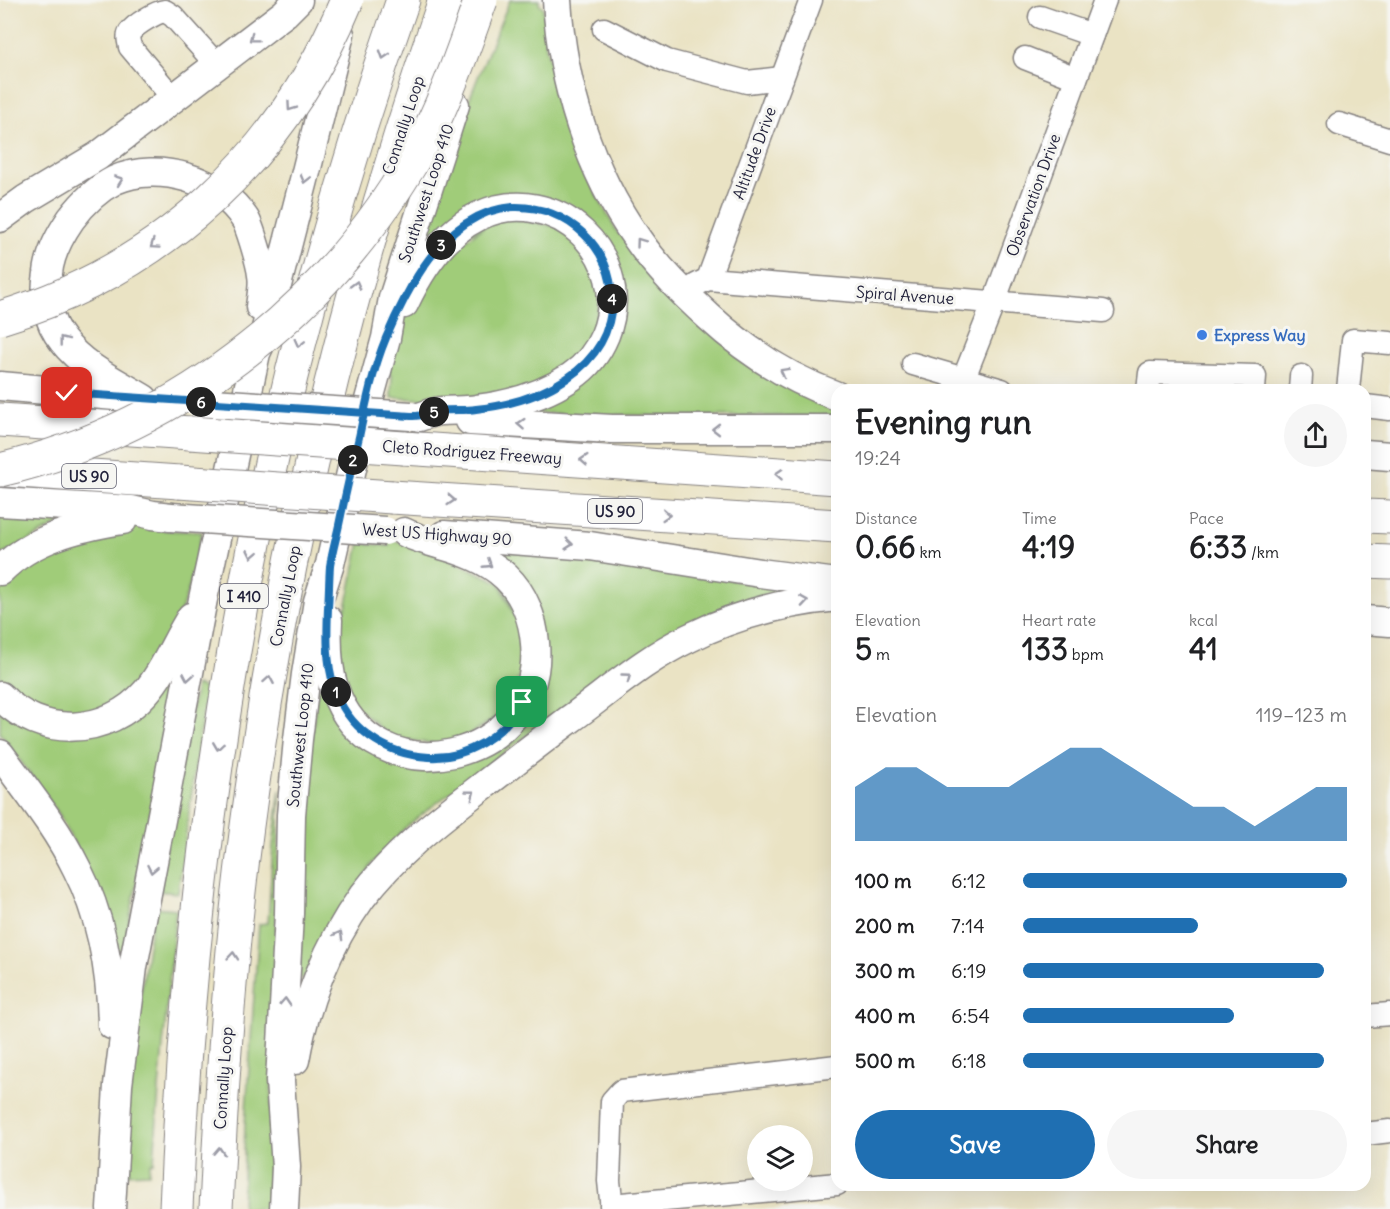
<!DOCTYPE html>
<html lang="en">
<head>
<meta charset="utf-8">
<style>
  :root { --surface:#fff; --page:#f6f6f6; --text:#202124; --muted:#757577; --accent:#1f6fb2 }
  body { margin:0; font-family:Delius,sans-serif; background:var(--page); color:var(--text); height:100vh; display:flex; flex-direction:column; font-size:22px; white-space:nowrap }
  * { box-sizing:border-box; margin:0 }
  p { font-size:20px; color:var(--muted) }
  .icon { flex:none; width:33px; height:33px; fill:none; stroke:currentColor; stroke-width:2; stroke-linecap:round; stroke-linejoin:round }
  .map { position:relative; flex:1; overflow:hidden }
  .drawer { position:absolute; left:831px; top:384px; width:540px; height:807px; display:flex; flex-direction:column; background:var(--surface); border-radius:18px; box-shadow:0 6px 24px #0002 }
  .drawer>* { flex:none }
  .controls { position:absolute; left:747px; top:1125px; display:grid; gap:12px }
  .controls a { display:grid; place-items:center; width:66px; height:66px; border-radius:50%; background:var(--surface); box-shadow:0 6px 24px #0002; font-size:30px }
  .pin { position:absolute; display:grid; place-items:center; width:51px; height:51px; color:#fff; margin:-26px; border-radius:12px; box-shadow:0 3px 9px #0006 }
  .km { position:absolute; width:30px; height:30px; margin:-15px; border-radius:50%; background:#222; color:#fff; font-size:16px; line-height:30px; text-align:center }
  .round { display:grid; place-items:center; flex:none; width:63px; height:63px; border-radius:32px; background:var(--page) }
  .summary { display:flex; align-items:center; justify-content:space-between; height:102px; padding:0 24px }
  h1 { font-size:33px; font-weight:800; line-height:45px }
  .metrics { display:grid; grid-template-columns:repeat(3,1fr); gap:9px; height:102px; padding:6px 24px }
  .metrics div { display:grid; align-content:center }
  .metrics b { font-size:30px; font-weight:800 }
  .metrics small { font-size:16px; font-weight:400 }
  .metrics p { font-size:16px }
  .chart { height:168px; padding:12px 24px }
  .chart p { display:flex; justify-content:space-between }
  .chart svg { width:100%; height:108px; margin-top:6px; fill:var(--accent); opacity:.7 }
  .primary-button { display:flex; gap:12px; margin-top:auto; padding:12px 24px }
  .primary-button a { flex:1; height:69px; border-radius:36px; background:var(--accent); color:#fff; font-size:24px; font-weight:800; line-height:69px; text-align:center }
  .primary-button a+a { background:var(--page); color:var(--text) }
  ul { padding:0 24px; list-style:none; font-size:20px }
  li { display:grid; grid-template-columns:96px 72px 1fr; align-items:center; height:45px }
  li i { height:15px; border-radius:8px; background:var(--accent) }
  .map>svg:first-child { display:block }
  .green { fill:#a0cc79; stroke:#61775a; stroke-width:1.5 }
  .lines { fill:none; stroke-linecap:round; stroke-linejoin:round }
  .minor-casing { stroke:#868280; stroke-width:25 }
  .major-casing { stroke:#868280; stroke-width:31 }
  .highway-casing { stroke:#868280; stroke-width:35 }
  .minor { stroke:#fff; stroke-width:22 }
  .major { stroke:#fff; stroke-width:28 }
  .highway { stroke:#fff; stroke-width:33 }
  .major-bridge-casing { stroke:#868280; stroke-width:31; stroke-linecap:butt }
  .highway-bridge-casing { stroke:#868280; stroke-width:35; stroke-linecap:butt }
  .major-bridge { stroke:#fff; stroke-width:28 }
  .highway-bridge { stroke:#fff; stroke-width:33 }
  .oneway { stroke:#9c9ca7 }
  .route-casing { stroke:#fff; stroke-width:12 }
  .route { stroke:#1f6fb2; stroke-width:8 }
  .shop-dot { fill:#3f7fe0; stroke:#f6f6f2; stroke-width:2 }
  .labels { text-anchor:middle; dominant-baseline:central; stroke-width:6; stroke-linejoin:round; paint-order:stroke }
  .shield { fill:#f6f6f2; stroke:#626272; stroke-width:1.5 }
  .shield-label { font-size:15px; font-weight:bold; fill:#22223b }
  .street-label { font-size:16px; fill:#22223b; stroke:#f6f6f2 }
  .shop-label { font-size:16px; font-weight:bold; fill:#366cbe; stroke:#f6f6f2; text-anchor:start }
</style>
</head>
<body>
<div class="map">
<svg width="1390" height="1209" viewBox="0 0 1390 1209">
  <rect width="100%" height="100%" fill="#f6f6f2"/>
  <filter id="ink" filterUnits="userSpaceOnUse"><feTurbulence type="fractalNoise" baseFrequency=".0167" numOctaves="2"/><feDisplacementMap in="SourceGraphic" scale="12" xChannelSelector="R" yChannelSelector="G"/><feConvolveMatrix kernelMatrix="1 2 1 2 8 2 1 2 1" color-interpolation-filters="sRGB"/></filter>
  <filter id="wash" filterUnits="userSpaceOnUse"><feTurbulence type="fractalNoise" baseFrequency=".008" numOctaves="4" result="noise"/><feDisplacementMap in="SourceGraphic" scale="24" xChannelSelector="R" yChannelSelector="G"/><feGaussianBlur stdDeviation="1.35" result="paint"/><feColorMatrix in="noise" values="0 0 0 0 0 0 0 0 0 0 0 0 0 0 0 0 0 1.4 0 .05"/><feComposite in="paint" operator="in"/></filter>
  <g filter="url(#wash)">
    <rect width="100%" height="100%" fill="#eae3c4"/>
    <g class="green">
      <path d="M510 0H539V4L543 7 546 47 566 128 582 168 617 232 837 407V416H662L532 413 621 313 553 202 424 250C440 164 476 81 510 0Z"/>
      <path d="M498 216 566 228 603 283 591 346 532 389 423 404 421 399 391 398 392 375 386 372 406 314 435 264Z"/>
      <path d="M0 514 61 518V523L0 556Z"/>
      <path d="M148 525 160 530 202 532 189 587 178 620 134 691 97 714H48L4 685 0 679V584L17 566 118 527Z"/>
      <path d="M390 541 411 543 499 582 528 646 509 709 451 746 391 738 348 699 336 625 337 607 346 608 360 543 389 546Z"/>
      <path d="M547 551 790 589C701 605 628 660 558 712 515 744 473 776 430 808L406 827 372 864 303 979 299 978 307 776 318 685 327 698 437 766 543 680 489 552Z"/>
      <path d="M171 678 148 827 121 963 110 915 59 814 0 733V707L44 732Z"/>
      <path d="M196 685 206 689 178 893 157 891Z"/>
      <path d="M280 790 268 1209H242L245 1125 259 924 268 923 273 845Z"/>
      <path d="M154 907 176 909 159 1088 154 1162 150 1163 149 1173 124 1174 131 1058Z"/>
    </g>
  </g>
  <g filter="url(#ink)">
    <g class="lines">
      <defs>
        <g id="minor">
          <path d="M1040 17 1092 35"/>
          <path d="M604 29 667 61 747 82 782 78"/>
          <path d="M1025 58 1076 78"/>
          <path d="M173 98 130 47C129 42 127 37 130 32 136 24 156 12 165 11L173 16 217 65"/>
          <path d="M1339 124 1390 140"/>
          <path d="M708 279 1103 311"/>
          <path d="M696 285 708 279 811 0"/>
          <path d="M913 364 1002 390"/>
          <path d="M959 390 994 302 1105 0"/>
          <path d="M1148 390 1150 373 1255 376 1254 390"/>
          <path d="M1300 390 1301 376"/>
          <path d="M1348 390 1353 340 1390 343"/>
          <path d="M1365 406 1390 409"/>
          <path d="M1365 1016 1390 1014"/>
          <path d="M1365 1134 1390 1131"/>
          <path d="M611 1205 837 1184"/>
          <path d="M612 1209 609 1181 612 1101 621 1091 837 1066"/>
        </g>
        <g id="major">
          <path d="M557 0C562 84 589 171 638 240 658 269 684 294 709 317 746 351 790 379 837 396"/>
          <path d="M0 218 26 199 98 156 285 13 298 0"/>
          <path d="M404 304C420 270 443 233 479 216 555 180 636 257 605 335 598 352 586 367 571 377 544 395 510 405 477 409 465 411 453 410 441 411 434 411 426 415 419 417"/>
          <path d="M0 386 138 398"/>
          <path d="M144 399C116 382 83 367 63 341 46 320 44 298 48 273 50 253 60 235 71 219 83 203 97 189 115 180 158 161 220 179 245 219 250 227 261 264 262 275 264 285 261 297 260 307"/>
          <path d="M470 421 612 429H837"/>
          <path d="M1365 454 1390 456"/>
          <path d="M0 502 131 510 153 515 171 517"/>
          <path d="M444 535 590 546 760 573 837 583"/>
          <path d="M0 571C32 538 79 527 123 520"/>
          <path d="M328 620C327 642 327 667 334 688 372 802 545 763 535 643 533 619 524 594 506 577 487 559 463 551 438 544 426 540 415 538 404 532"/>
          <path d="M1365 620 1390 622"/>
          <path d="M0 696C41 739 107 736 146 692 165 670 175 642 191 617"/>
          <path d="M0 754C27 791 57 828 77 869 101 916 111 972 112 1025"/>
          <path d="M295 1060C305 1003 328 944 362 897 394 855 433 824 475 792 506 768 537 744 569 720 608 692 645 659 689 638 735 615 785 602 837 597"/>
          <path d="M111 1209 118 1085 133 967 203 599 256 353 264 336 304 180 340 34"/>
          <path d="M284 1209 286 1167 280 1081 289 914 291 815 298 739 306 674 318 601 330 564 361 429 386 338 393 298 455 105"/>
        </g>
        <g id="highway">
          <path d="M0 420 190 433"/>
          <path d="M404 448 837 478"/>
          <path d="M5 470 179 482"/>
          <path d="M392 497 837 526"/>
          <path d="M1365 516 1390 517"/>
          <path d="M1365 561 1390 562"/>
          <path d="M176 1209C192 797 266 389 403 0"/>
          <path d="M216 1209C222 1081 230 953 247 826 284 544 352 268 445 0"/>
        </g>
      </defs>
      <use href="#minor" class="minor-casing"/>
      <use href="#major" class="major-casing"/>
      <use href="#highway" class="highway-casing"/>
      <use href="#minor" class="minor"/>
      <use href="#major" class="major"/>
      <use href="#highway" class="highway"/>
      <defs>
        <g id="major-bridge">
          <path d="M197 402 411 416"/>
          <path d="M171 517 385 531"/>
        </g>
        <g id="highway-bridge">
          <path d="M0 318C162 269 283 156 347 0"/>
          <path d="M190 433 404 448"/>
          <path d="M0 470C186 426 341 299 429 131 450 89 465 44 481 0"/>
          <path d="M179 482 392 497"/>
        </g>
      </defs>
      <use href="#major-bridge" class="major-bridge-casing"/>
      <use href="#highway-bridge" class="highway-bridge-casing"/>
      <use href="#major-bridge" class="major-bridge"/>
      <use href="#highway-bridge" class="highway-bridge"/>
    </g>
    <defs><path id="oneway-chevron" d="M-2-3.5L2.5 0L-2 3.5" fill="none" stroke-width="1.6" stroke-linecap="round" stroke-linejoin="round" transform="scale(1.5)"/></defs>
    <g class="oneway">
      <use href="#oneway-chevron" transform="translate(253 38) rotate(143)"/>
      <use href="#oneway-chevron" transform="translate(384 55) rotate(108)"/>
      <use href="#oneway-chevron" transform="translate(291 107) rotate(125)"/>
      <use href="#oneway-chevron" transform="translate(305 179) rotate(104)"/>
      <use href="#oneway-chevron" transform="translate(119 180) rotate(-20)"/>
      <use href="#oneway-chevron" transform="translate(640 242) rotate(-126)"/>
      <use href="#oneway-chevron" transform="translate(154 245) rotate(145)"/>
      <use href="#oneway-chevron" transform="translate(356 285) rotate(-75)"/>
      <use href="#oneway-chevron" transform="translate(63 340) rotate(-128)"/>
      <use href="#oneway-chevron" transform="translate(299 343) rotate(104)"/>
      <use href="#oneway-chevron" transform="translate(784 372) rotate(-151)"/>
      <use href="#oneway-chevron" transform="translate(521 424) rotate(-176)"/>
      <use href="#oneway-chevron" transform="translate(716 429) rotate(180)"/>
      <use href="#oneway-chevron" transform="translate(584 460) rotate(-176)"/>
      <use href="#oneway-chevron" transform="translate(779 474) rotate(-176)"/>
      <use href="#oneway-chevron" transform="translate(451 500) rotate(4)"/>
      <use href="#oneway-chevron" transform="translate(666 515) rotate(4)"/>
      <use href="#oneway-chevron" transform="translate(569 544) rotate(6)"/>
      <use href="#oneway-chevron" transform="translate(252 554) rotate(101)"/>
      <use href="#oneway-chevron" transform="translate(488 564) rotate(33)"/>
      <use href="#oneway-chevron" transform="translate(804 601) rotate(-9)"/>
      <use href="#oneway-chevron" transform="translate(188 677) rotate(100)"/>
      <use href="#oneway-chevron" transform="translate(627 677) rotate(-36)"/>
      <use href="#oneway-chevron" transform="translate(269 680) rotate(-80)"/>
      <use href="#oneway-chevron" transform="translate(218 746) rotate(98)"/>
      <use href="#oneway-chevron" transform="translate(471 794) rotate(-37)"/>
      <use href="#oneway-chevron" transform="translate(152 869) rotate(101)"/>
      <use href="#oneway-chevron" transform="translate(339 935) rotate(-61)"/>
      <use href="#oneway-chevron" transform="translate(233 956) rotate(-85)"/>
      <use href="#oneway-chevron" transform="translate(285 1002) rotate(-87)"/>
      <use href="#oneway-chevron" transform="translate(219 1151) rotate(-87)"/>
    </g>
  </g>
  <g class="lines" filter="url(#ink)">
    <defs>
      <path id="route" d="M67 393C182 400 296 409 411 416 422 417 430 412 440 411 452 409 464 411 476 409 538 402 611 371 612 299 612 275 602 251 584 234 565 216 540 206 513 207 478 209 449 232 429 259 413 280 396 314 386 338 373 369 366 404 359 437 352 466 345 496 339 525 336 539 332 553 330 566 329 580 329 594 328 608 327 633 326 662 334 686 346 728 386 755 429 757 467 759 504 735 522 702"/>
    </defs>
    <use href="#route" class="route-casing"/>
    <use href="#route" class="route"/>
  </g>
  <circle class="shop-dot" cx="1202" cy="335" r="6"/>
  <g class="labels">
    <g class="shield">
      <rect x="62" y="464" width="54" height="24" rx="4.5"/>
      <rect x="588" y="499" width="54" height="24" rx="4.5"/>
      <rect x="220" y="584" width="48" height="24" rx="4.5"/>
    </g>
    <g class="shield-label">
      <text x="89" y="476">US 90</text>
      <text x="615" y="511">US 90</text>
      <text x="244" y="596">I 410</text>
    </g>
    <g class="street-label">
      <text transform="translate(403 125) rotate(-72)">Connally Loop</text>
      <text transform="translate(754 153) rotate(-70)">Altitude Drive</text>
      <text transform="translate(426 193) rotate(-72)">Southwest Loop 410</text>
      <text transform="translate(1033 195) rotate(-70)">Observation Drive</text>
      <text transform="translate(905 295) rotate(4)">Spiral Avenue</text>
      <text transform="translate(472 452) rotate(4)">Cleto Rodriguez Freeway</text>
      <text transform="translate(437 534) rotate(4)">West US Highway 90</text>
      <text transform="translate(285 596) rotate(-79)">Connally Loop</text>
      <text transform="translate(300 735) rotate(-84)">Southwest Loop 410</text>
      <text transform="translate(223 1078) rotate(-86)">Connally Loop</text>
    </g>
    <g class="shop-label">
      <text x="1214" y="335">Express Way</text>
    </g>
  </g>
</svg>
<div class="controls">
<a><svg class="icon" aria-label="layers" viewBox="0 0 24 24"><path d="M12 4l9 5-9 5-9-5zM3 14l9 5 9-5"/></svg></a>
</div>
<div class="pin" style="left:522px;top:702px;background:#1e9e55"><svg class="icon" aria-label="arrive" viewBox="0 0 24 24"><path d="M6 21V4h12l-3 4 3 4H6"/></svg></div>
<div class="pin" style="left:67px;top:393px;background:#d93025"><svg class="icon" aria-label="check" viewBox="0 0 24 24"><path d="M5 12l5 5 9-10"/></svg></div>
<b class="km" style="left:336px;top:692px">1</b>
<b class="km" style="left:353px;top:460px">2</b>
<b class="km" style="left:441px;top:245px">3</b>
<b class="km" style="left:612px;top:299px">4</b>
<b class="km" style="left:434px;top:412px">5</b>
<b class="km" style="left:201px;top:402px">6</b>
<section class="drawer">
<div class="summary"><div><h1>Evening run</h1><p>19:24</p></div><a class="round"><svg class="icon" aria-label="share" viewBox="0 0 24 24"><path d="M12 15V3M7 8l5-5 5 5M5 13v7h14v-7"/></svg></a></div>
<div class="metrics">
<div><p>Distance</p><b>0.66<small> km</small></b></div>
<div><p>Time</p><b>4:19</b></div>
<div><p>Pace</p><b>6:33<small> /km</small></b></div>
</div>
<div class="metrics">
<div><p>Elevation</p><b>5<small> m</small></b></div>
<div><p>Heart rate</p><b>133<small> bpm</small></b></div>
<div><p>kcal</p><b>41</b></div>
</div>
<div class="chart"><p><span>Elevation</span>119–123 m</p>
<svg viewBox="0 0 160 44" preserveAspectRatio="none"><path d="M0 44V22L10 14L20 14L30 22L40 22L50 22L60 14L70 6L80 6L90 14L100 22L110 30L120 30L130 38L140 30L150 22L160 22V44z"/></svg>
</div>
<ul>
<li><b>100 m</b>6:12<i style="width:100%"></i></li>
<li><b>200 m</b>7:14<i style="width:54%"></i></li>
<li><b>300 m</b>6:19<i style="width:93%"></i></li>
<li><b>400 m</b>6:54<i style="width:65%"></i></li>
<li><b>500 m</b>6:18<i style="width:93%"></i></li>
</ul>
<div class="primary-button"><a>Save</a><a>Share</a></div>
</section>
</div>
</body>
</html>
